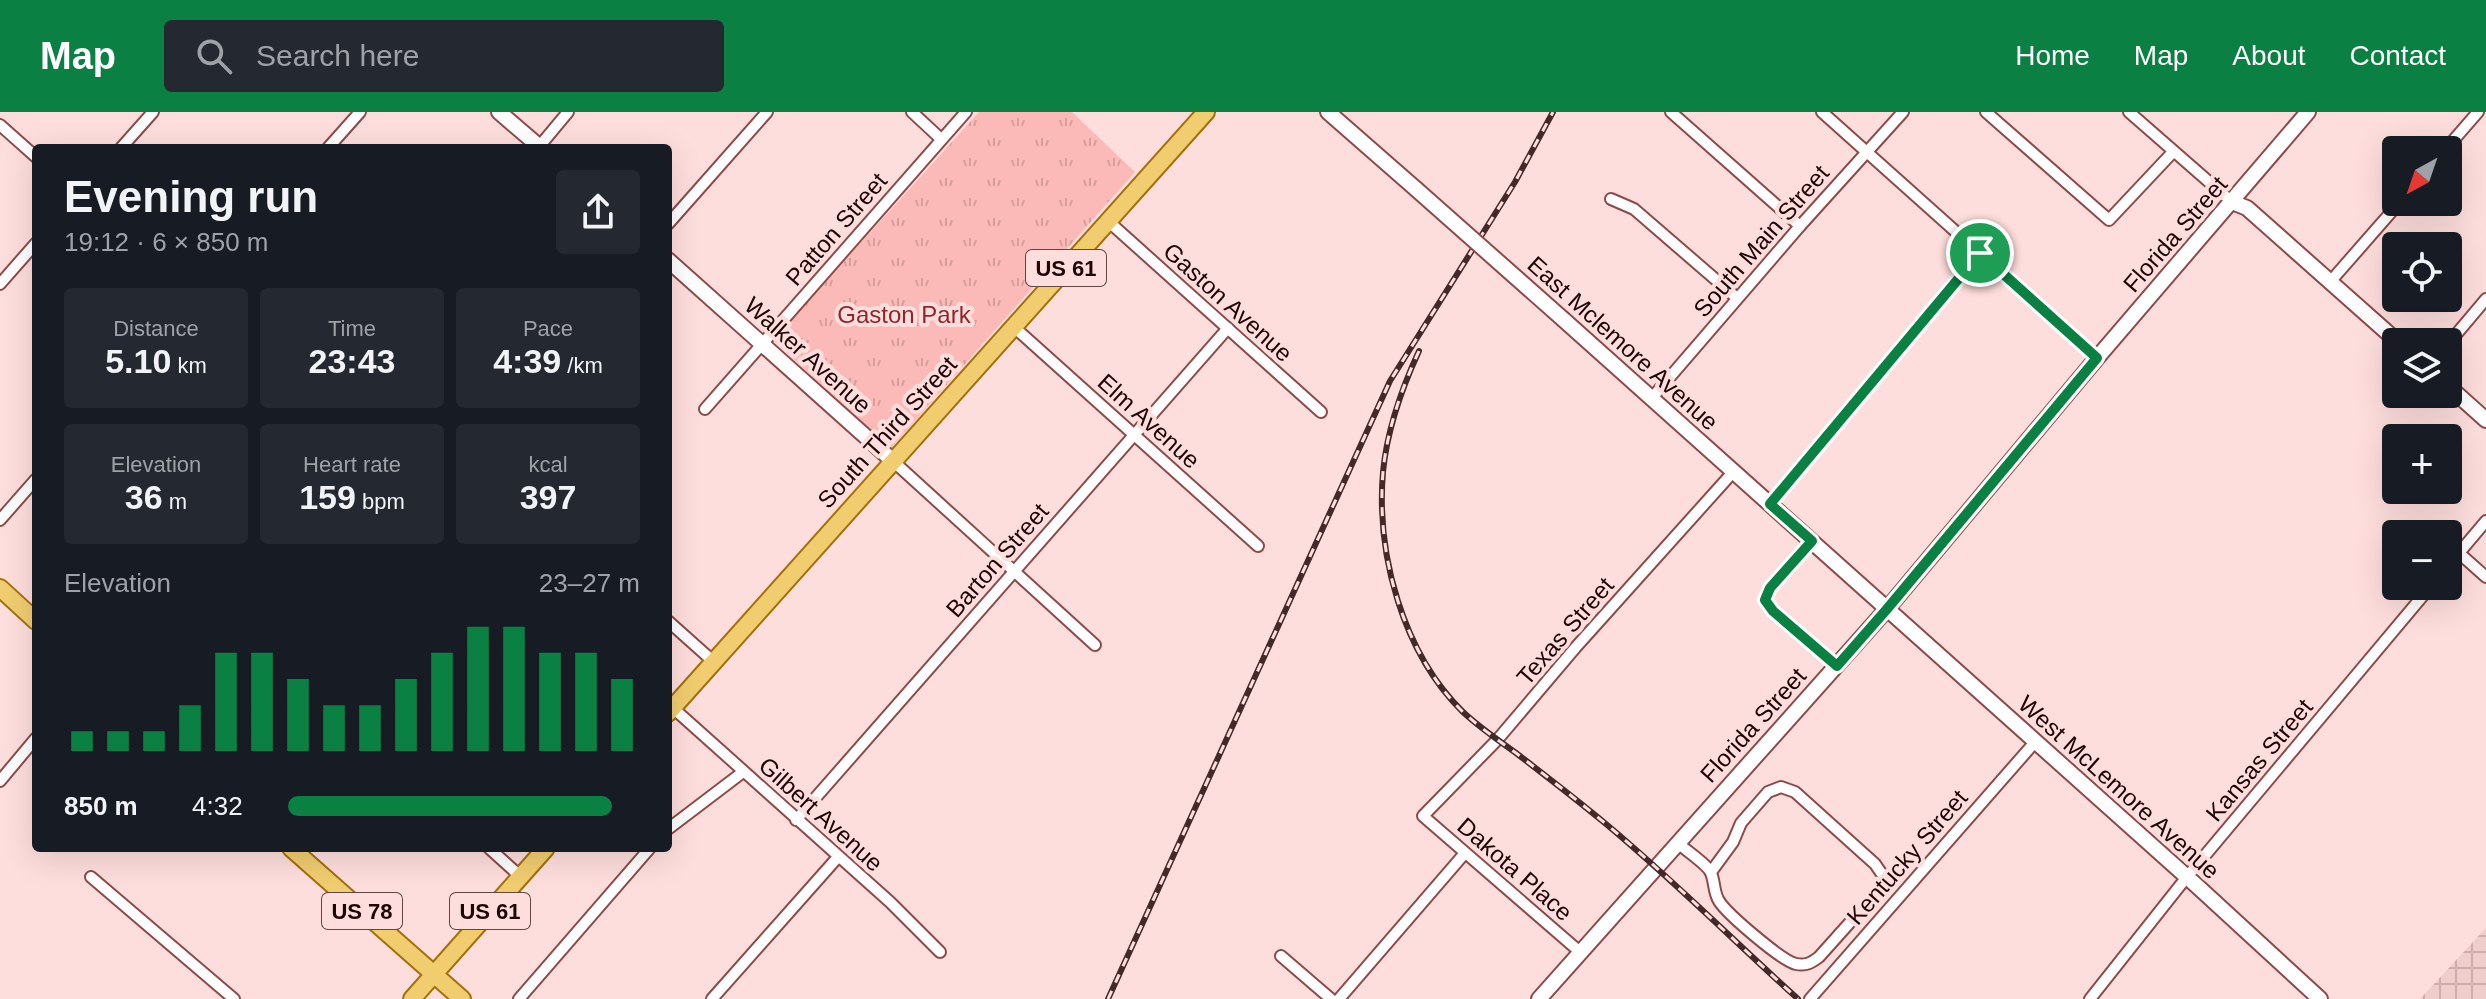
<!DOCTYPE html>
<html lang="en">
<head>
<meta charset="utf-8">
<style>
  :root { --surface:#171b24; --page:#242831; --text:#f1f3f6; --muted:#9ea1a6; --accent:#0b8043 }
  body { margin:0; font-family:Helvetica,sans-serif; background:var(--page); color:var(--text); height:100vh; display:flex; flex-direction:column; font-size:30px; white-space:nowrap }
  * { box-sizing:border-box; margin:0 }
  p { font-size:26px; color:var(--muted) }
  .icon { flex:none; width:44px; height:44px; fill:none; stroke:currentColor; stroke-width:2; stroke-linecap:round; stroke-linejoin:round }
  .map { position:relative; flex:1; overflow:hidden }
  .side { position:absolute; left:32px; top:32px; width:640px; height:708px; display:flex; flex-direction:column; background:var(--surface); border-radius:8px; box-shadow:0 8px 32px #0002 }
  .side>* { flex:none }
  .needle { width:52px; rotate:220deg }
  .buttons { position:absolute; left:2382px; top:24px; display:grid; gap:16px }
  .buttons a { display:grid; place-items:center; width:80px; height:80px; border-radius:8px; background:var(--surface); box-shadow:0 8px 32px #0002; font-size:40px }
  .pin { position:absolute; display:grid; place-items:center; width:68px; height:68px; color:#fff; margin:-34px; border:4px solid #fff; border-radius:50%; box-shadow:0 2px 8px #0007 }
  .round { display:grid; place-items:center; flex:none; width:84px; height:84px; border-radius:8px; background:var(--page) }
  .head { display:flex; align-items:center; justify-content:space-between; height:136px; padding:0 32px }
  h1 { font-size:44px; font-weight:800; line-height:60px }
  .figures { display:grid; grid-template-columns:repeat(3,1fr); gap:12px; height:136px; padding:8px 32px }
  .figures div { display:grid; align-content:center; border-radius:8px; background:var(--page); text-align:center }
  .figures b { font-size:34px; font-weight:800 }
  .figures small { font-size:22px; font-weight:400 }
  .figures p { font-size:22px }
  .chart { height:224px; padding:16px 32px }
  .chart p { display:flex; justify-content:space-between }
  .chart svg { width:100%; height:144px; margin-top:8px; stroke:var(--accent); stroke-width:6 }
  ul { padding:0 32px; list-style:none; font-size:26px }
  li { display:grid; grid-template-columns:128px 96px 1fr; align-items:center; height:60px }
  li i { height:20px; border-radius:10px; background:var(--accent) }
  header { display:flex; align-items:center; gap:48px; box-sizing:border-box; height:112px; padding:0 40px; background:var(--accent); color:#fff }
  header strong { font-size:38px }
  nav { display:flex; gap:44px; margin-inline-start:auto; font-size:28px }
  .search { width:560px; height:72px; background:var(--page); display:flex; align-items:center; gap:20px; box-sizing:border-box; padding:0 28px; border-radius:8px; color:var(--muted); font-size:30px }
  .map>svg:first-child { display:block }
  .industrial { fill:url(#industrial-grid) }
  .park { fill:url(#park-tufts) }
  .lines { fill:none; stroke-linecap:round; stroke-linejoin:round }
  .street-casing { stroke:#8c4b4a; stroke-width:14 }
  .secondary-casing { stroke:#8c4b4a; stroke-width:18 }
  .primary-casing { stroke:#a1710c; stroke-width:20 }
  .street { stroke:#fff; stroke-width:10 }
  .secondary { stroke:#fff; stroke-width:14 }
  .primary { stroke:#f1cd70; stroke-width:16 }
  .rail-casing { stroke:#432929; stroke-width:6 }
  .rail { stroke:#fededc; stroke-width:3; stroke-dasharray:9; stroke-linecap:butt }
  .secondary-bridge-casing { stroke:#8c4b4a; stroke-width:18; stroke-linecap:butt }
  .secondary-bridge { stroke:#fff; stroke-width:14 }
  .route-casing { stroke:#fff; stroke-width:16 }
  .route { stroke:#0b8043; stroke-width:10 }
  .labels { text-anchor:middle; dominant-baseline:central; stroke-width:8; stroke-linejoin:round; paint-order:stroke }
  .shield { fill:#fededc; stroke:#614646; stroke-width:2 }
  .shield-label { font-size:22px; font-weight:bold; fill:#1e0506 }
  .street-label { font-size:24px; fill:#1e0506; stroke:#fededc }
  .park-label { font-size:24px; fill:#8f262c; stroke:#fededc }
</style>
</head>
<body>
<header>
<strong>Map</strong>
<div class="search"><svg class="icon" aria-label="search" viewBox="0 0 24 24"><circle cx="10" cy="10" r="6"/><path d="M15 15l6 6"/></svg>Search here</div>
<nav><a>Home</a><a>Map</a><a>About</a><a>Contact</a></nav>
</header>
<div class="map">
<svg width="2486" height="887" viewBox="0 0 2486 887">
  <defs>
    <pattern id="industrial-grid" width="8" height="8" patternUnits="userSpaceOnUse" patternTransform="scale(2)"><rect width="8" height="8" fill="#efcdcb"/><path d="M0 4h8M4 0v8" fill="none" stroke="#ccafad"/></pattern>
    <pattern id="park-tufts" width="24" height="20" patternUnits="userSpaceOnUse" patternTransform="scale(2)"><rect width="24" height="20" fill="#fbbab7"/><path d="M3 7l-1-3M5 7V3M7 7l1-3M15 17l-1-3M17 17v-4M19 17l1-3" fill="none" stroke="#d79e9c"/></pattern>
  </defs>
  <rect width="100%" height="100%" fill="#fededc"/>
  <path class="industrial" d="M2486 816V887H2420Z"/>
  <path class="park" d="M979 0H1072L1135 60 890 337 773 228Z"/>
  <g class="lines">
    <defs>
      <g id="street">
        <path d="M912 0 941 27"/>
        <path d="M1671 0 1800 114"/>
        <path d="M1822 0 2097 246"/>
        <path d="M1986 0 2109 108 2173 40"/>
        <path d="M2129 0 2232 90"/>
        <path d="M0 13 36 45"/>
        <path d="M121 36 153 0"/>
        <path d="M328 36 360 0"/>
        <path d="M538 36 568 0"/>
        <path d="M2445 38 2478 0"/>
        <path d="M1611 87 1634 97 1737 186"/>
        <path d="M1108 109 1321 300"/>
        <path d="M668 112 767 0"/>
        <path d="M2330 170 2400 90"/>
        <path d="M0 172 36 131"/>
        <path d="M1014 215 1258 434"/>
        <path d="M2448 232 2486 187"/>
        <path d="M1651 287 1800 114 1903 0"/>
        <path d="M705 297 966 0"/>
        <path d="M893 349 1095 533"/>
        <path d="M1770 392 1980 141"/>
        <path d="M0 408 36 367"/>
        <path d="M1812 429 1768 479 1765 488 1773 499 1837 554"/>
        <path d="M2459 441 2486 465"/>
        <path d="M2448 454 2486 409"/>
        <path d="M668 509 715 551"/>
        <path d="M673 596 890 790 940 840"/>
        <path d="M0 669 36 626"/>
        <path d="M796 708 1228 216"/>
        <path d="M668 717 743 660"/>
        <path d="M1677 730C1685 738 1704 750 1710 759 1715 767 1713 780 1719 789 1727 802 1782 849 1796 852 1806 854 1811 851 1819 845L1879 778 1884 765 1875 752 1795 680 1781 675 1768 680 1741 711 1733 730 1711 760"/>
        <path d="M489 736 521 765"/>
        <path d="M91 765 234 887"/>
        <path d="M1580 840 1423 704 1498 627 1576 535 1734 359"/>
        <path d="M1281 844 1331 887"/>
        <path d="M519 887 650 736"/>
        <path d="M712 887 838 745"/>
        <path d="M1339 887 1465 741"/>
        <path d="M1810 887 2035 630"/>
        <path d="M2090 887 2186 766 2431 474"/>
      </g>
      <g id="secondary">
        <path d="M499 0 541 36"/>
        <path d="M1328 0 1416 77"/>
        <path d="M2232 90 2247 96 2398 230"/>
        <path d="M668 148 893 349"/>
        <path d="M1564 208 2196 773 2320 887"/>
        <path d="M2448 274 2486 308"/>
        <path d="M1539 887 1887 497 2097 246 2308 0"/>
      </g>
      <g id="primary">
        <path d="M0 476 36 509"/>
        <path d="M668 601 1206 0"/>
        <path d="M291 736 462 887"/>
        <path d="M412 887 546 736"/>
      </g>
    </defs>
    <use href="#street" class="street-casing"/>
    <use href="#secondary" class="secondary-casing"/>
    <use href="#primary" class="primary-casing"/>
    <use href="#street" class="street"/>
    <use href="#secondary" class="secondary"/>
    <use href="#primary" class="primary"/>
    <defs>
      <g id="rail">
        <path d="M1419 239C1401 278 1387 318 1383 360 1376 443 1403 541 1463 600 1479 615 1498 628 1516 641 1546 664 1576 687 1606 712 1672 767 1734 829 1798 887"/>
        <path d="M1108 887 1390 269 1515 70 1553 0"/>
      </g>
    </defs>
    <use href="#rail" class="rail-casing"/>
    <use href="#rail" class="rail"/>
    <defs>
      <path id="secondary-bridge" d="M1416 77 1564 208"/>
    </defs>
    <use href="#secondary-bridge" class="secondary-bridge-casing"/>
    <use href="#secondary-bridge" class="secondary-bridge"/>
  </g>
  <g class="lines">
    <defs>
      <path id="route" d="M1980 141 2097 246 1887 497 1837 554 1773 499 1765 488 1770 476 1812 429 1770 392Z"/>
    </defs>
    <use href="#route" class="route-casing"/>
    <use href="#route" class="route"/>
  </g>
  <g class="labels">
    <g class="shield">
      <rect x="1026" y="138" width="80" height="36" rx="6"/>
      <rect x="322" y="781" width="80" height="36" rx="6"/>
      <rect x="450" y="781" width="80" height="36" rx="6"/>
    </g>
    <g class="shield-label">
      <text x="1066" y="156">US 61</text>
      <text x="362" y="799">US 78</text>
      <text x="490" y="799">US 61</text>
    </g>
    <g class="street-label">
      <text transform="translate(836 117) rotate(-49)">Patton Street</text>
      <text transform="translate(2175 122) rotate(-49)">Florida Street</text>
      <text transform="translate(1761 129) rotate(-49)">South Main Street</text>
      <text transform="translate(1228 190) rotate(42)">Gaston Avenue</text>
      <text transform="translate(1623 231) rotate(42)">East Mclemore Avenue</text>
      <text transform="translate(808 243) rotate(42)">Walker Avenue</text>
      <text transform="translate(1149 309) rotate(42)">Elm Avenue</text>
      <text transform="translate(887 320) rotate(-48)">South Third Street</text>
      <text transform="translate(997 448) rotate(-49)">Barton Street</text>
      <text transform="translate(1565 519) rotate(-49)">Texas Street</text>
      <text transform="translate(1753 613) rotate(-48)">Florida Street</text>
      <text transform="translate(2259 648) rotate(-50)">Kansas Street</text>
      <text transform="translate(2119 675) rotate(42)">West McLemore Avenue</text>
      <text transform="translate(821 702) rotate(42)">Gilbert Avenue</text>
      <text transform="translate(1907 745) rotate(-49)">Kentucky Street</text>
      <text transform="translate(1515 757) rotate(41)">Dakota Place</text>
    </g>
    <g class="park-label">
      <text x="904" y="202">Gaston Park</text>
    </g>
  </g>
</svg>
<div class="buttons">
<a><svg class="needle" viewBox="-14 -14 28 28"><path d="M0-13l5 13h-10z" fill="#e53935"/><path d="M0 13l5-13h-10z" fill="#9ea1a6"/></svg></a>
<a><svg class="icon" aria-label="locate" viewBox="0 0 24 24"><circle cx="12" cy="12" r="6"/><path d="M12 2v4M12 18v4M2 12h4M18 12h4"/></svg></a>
<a><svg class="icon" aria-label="layers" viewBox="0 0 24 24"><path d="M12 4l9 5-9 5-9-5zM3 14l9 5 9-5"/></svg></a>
<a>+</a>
<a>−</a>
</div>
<div class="pin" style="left:1980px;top:141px;background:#1e9e55"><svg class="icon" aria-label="arrive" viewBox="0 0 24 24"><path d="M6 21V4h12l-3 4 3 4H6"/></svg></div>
<section class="side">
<div class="head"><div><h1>Evening run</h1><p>19:12 · 6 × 850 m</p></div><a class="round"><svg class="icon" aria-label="share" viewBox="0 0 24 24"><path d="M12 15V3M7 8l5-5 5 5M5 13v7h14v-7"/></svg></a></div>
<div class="figures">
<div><p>Distance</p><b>5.10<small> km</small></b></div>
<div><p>Time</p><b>23:43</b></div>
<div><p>Pace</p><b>4:39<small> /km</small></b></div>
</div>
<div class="figures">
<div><p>Elevation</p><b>36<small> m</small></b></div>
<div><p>Heart rate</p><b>159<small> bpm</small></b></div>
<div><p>kcal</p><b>397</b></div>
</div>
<div class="chart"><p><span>Elevation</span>23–27 m</p>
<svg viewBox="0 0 160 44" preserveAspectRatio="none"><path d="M5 44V38M15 44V38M25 44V38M35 44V30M45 44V14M55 44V14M65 44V22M75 44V30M85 44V30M95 44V22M105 44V14M115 44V6M125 44V6M135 44V14M145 44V14M155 44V22"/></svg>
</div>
<ul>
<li><b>850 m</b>4:32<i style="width:92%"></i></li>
</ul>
</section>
</div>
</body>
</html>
